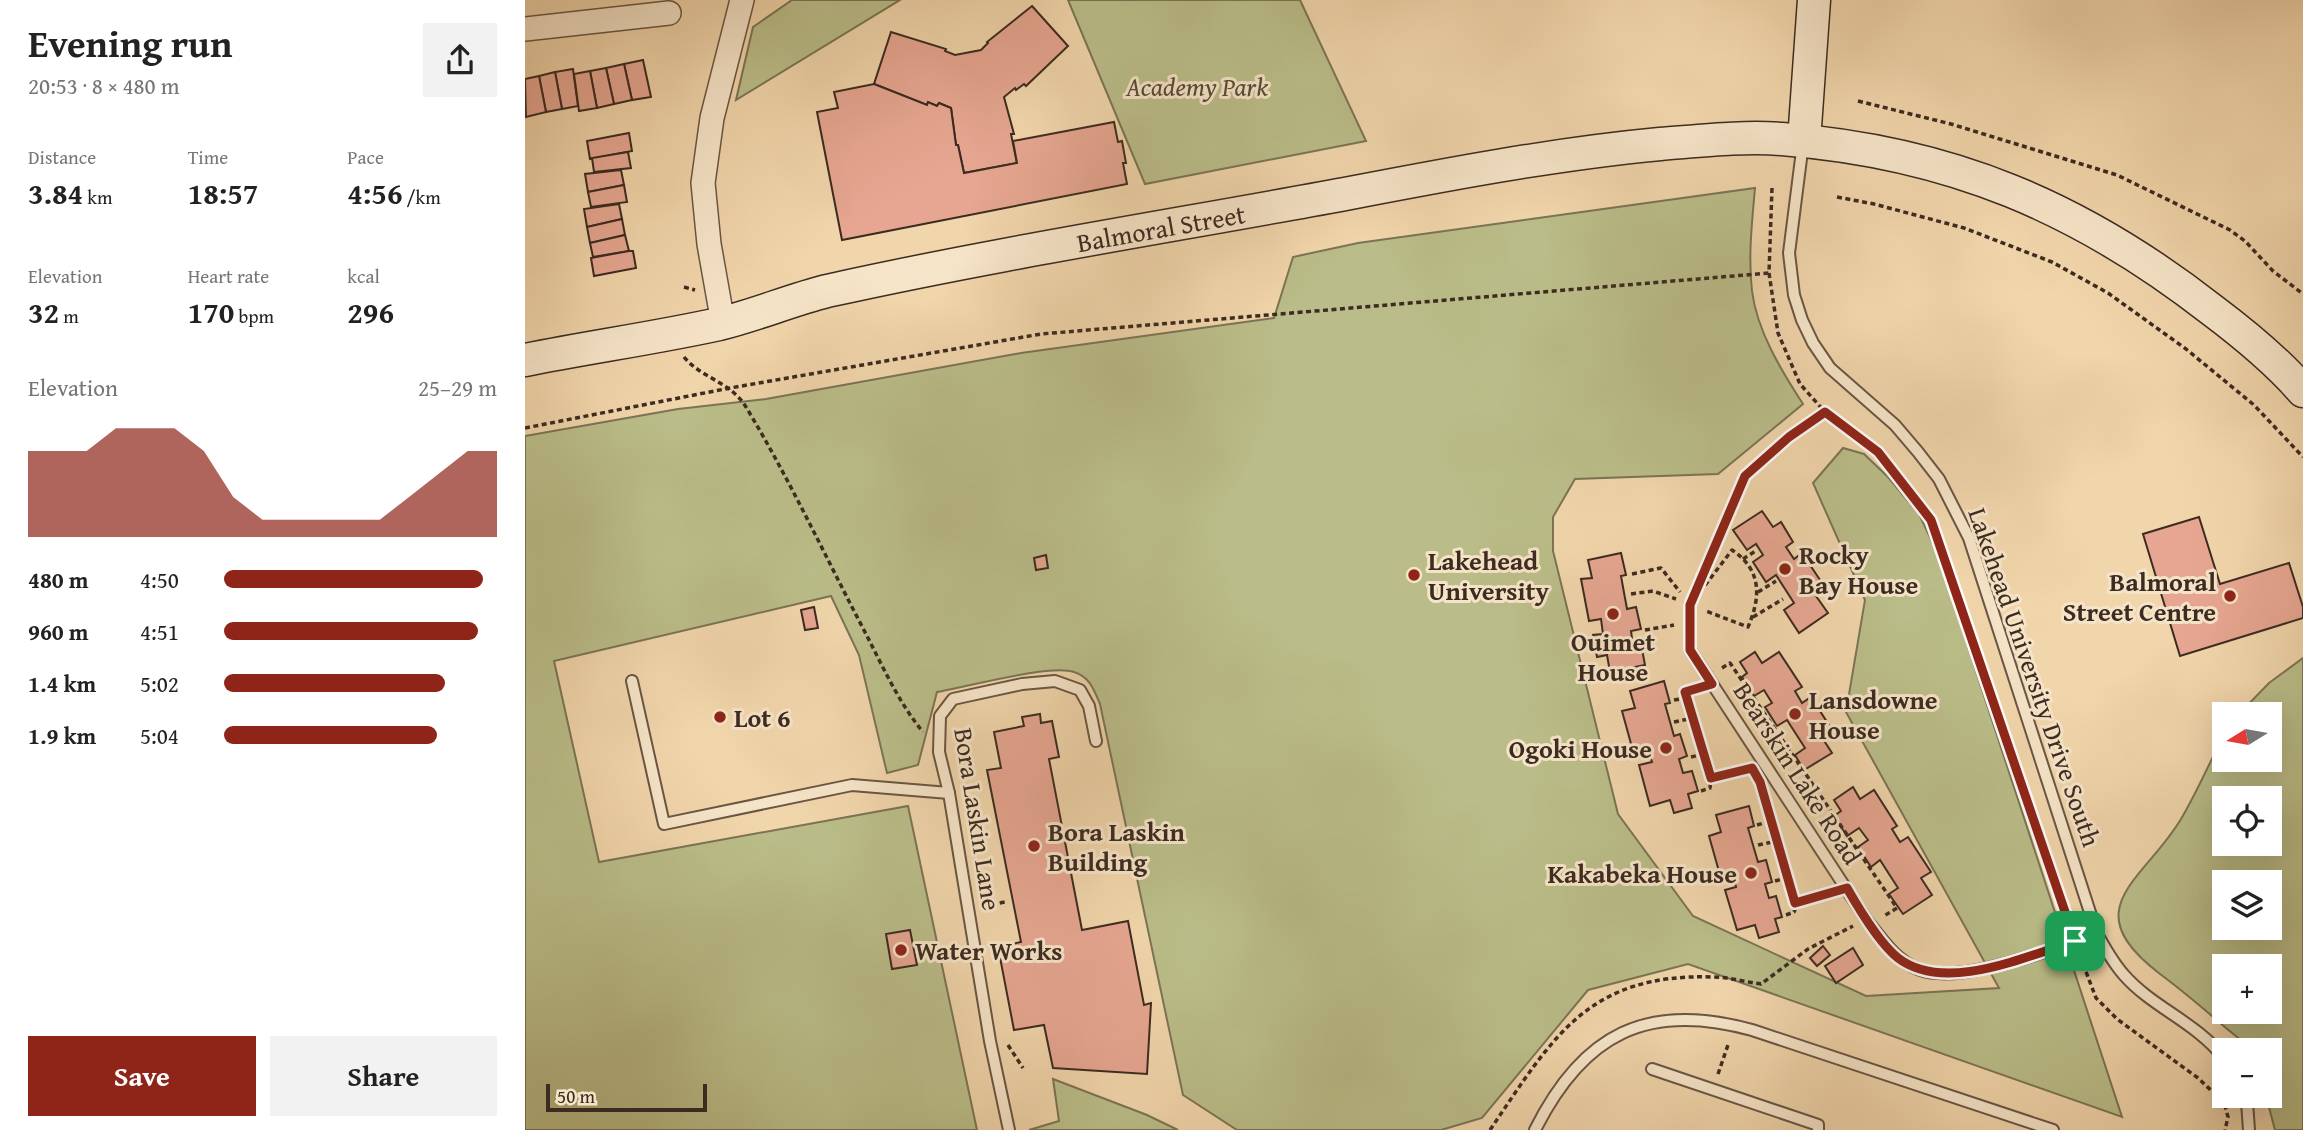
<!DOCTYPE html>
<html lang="en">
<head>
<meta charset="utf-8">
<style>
  :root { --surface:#fff; --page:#f2f2f2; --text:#222; --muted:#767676; --accent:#8f2418 }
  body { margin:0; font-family:"Gentium Book Plus",serif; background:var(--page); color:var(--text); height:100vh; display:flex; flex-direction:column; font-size:26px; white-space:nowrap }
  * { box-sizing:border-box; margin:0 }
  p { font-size:23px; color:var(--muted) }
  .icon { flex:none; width:38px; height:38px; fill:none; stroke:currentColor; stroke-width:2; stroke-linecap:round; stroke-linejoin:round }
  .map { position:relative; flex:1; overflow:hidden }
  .sheet { display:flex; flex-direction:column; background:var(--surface); width:525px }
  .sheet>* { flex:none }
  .needle { width:46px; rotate:259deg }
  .tools { position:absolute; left:1687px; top:702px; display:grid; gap:14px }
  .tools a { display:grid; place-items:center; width:70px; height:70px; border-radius:0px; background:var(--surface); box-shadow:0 7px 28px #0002; font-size:35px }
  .scale { position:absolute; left:21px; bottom:18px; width:161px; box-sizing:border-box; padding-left:7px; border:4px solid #3c2b21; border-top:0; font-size:19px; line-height:24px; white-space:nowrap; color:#3c2b21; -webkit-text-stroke:5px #f6e4c8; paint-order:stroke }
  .pin { position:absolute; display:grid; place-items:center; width:60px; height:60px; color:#fff; margin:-30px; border-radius:14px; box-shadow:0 4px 10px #0006 }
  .round { display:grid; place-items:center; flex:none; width:74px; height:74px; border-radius:0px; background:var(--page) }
  .overview { display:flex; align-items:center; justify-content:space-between; height:119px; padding:0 28px }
  h1 { font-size:38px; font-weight:600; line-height:52px }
  .metrics { display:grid; grid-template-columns:repeat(3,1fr); gap:10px; height:119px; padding:7px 28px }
  .metrics div { display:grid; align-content:center }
  .metrics b { font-size:30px; font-weight:600 }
  .metrics small { font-size:19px; font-weight:400 }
  .metrics p { font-size:19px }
  .chart { height:196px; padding:14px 28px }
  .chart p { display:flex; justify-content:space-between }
  .chart svg { width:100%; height:126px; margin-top:7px; fill:var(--accent); opacity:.7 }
  .action { display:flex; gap:14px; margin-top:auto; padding:14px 28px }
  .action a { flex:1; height:80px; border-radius:0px; background:var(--accent); color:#fff; font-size:28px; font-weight:600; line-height:80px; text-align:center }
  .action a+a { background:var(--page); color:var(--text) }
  ul { padding:0 28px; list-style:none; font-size:23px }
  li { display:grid; grid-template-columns:112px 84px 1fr; align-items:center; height:52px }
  li i { height:18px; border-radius:9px; background:var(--accent) }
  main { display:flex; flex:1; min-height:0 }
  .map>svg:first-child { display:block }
  .green { fill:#babd89; stroke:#7b7455; stroke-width:2; fill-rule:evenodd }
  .building { fill:#e6a691; stroke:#3c2b21; stroke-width:2 }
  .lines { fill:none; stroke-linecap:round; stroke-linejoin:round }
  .lane-casing { stroke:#695644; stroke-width:14 }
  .street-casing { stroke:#695644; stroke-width:26 }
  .secondary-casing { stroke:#3c2b21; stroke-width:35 }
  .path { stroke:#3c2b21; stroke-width:3.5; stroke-dasharray:5 3.5; stroke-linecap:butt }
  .lane { stroke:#f6e4c8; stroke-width:10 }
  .street { stroke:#f6e4c8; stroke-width:23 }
  .secondary { stroke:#f6e4c8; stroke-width:32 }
  .route-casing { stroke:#fff; stroke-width:14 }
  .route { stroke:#8f2418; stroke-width:9 }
  .poi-dot { fill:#8f2418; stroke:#f6e4c8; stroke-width:2.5 }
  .labels { text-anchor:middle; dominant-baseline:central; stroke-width:6; stroke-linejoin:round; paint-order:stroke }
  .park-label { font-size:26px; font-style:italic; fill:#554836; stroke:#f6e4c8 }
  .street-label { font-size:26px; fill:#3c2b21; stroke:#f6e4c8 }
  .poi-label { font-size:26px; font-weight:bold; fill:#3c2b21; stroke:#f6e4c8; text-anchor:start }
</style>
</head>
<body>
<main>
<section class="sheet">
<div class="overview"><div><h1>Evening run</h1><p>20:53 · 8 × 480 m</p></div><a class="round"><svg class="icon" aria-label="share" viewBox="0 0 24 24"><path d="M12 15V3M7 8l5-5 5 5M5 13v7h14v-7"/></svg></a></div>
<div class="metrics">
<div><p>Distance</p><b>3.84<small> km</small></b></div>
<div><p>Time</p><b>18:57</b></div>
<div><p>Pace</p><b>4:56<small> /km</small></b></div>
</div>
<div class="metrics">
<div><p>Elevation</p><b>32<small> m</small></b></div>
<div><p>Heart rate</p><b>170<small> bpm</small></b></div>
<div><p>kcal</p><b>296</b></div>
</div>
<div class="chart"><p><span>Elevation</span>25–29 m</p>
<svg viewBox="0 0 160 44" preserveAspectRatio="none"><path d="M0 44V14L10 14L20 14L30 6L40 6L50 6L60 14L70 30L80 38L90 38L100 38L110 38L120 38L130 30L140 22L150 14L160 14V44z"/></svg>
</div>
<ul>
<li><b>480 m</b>4:50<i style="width:95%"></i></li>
<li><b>960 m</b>4:51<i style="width:93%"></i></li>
<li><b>1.4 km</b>5:02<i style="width:81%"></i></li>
<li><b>1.9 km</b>5:04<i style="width:78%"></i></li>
</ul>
<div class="action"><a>Save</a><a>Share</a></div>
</section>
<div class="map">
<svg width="1778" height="1130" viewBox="0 0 1778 1130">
  <rect width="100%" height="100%" fill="#f1d5ab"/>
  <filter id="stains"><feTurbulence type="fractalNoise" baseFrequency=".00286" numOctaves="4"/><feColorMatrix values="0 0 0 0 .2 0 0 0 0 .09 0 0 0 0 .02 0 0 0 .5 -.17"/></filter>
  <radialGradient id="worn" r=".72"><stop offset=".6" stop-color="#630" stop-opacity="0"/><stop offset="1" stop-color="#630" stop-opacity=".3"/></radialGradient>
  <g class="green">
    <path d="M267 0H375L211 100 228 27Z"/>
    <path d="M543 0H775L841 141 620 184Z"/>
    <path d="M1230 188C1227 222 1223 257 1227 291 1232 331 1256 370 1278 404L1193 474 1050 479 1028 517V551L1093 814 1168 916 1341 996 1474 988 1321 712 1340 600 1288 483 1318 448 1339 454 1363 477 1394 514 1412 552 1597 1117 1163 964 1063 990 957 1118 916 1130H712L658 1095 575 704C569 690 565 677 549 672 525 664 441 687 412 692L393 765 362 773 334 655 306 596 29 661 74 862 383 806 452 1130H0V436L153 409 241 399 496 353 749 318 768 257 833 243Z"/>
    <path d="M1778 658V1130H1750L1741 1096H1745V1050H1724C1719 1041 1709 1035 1701 1028 1679 1009 1658 991 1635 974 1548 908 1619 881 1656 819 1672 792 1685 762 1699 734V760H1745V714H1714L1744 683ZM1745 798V844H1699V798ZM1699 882H1745V928H1699ZM1745 966V1012H1699V966Z"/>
    <path d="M528 1079 622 1115 653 1130H504L534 1121Z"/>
  </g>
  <g class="building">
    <path d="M507 6 543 46 501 86 499 84 491 90 490 88 479 97 489 134H486L492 163 439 173 433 145H431L426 108 414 103 412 106 403 102 402 105 349 84 366 32 421 49 420 51 430 55 456 50 463 43 462 42Z"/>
    <path d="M118 60 126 97 107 100 99 64Z"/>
    <path d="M99 64 107 100 89 104 81 68Z"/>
    <path d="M81 68 89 104 72 108 65 71Z"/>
    <path d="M48 69 53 106 37 109 30 72Z"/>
    <path d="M65 71 72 108 54 111 49 74Z"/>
    <path d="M30 72 37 109 21 112 14 76Z"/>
    <path d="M14 76 21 112 1 117 0 79Z"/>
    <path d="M349 84 402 105 403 102 412 106 414 103 426 108 431 145H433L439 173 492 163 488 141 589 122 593 142 597 141 601 163H598L602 184 317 240 292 112 313 108 309 92Z"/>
    <path d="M104 133 107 151 65 159 62 141Z"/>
    <path d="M103 152 106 168 69 172 67 158Z"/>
    <path d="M96 170 99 185 63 192 60 174Z"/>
    <path d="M99 185 102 202 66 207 63 192Z"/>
    <path d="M94 204 97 219 62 227 59 209Z"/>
    <path d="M97 219 100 235 65 243 62 227Z"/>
    <path d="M100 235 104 251 68 257 65 243Z"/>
    <path d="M104 251H108L111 268 69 276 66 258Z"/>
    <path d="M1237 511 1248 527 1256 522 1268 542 1261 547 1269 559 1277 553 1301 589 1291 596 1303 613 1274 633 1259 610 1269 603 1251 575 1241 582 1228 562 1238 555 1231 544 1222 550 1208 530Z"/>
    <path d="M1674 517 1695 584 1764 563 1778 607V618L1655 656 1618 534Z"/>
    <path d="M1096 553 1101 575 1096 576 1102 609 1111 607 1116 629 1106 631 1108 646 1116 644 1120 665 1085 672 1082 655 1072 657 1068 635 1078 634 1076 619 1064 621 1056 579 1067 578 1063 560Z"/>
    <path d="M521 555 523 568 511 570 509 558Z"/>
    <path d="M289 607 293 628 280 630 276 610Z"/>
    <path d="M1230 652 1237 663 1254 652 1277 687 1270 691 1277 703 1286 697 1309 733 1298 739 1307 753 1279 770 1270 755 1280 748 1262 720 1252 726 1240 707 1247 703 1239 690 1229 696 1217 677 1222 673 1215 662Z"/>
    <path d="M1139 681 1145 703 1140 704 1149 736 1155 734 1162 756 1154 759 1158 773 1167 771 1173 791 1163 794 1167 808 1149 813 1145 800 1125 806 1114 765 1127 762 1122 746 1108 751 1097 711 1110 708 1105 691Z"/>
    <path d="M515 714 516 723 527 721 534 757 524 759 557 930 603 921 619 1005 626 1003 622 1074 528 1068 519 1025 489 1030 473 947 496 942 462 770 476 768 469 732 499 726 497 717Z"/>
    <path d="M1328 787 1335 799 1349 790 1372 826 1367 829 1375 842 1383 837 1406 872 1396 878 1407 895 1378 914 1364 894 1373 888 1355 860 1346 867 1333 847 1343 840 1334 828 1322 836 1309 816 1316 811 1309 800Z"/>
    <path d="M1224 806 1229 826 1223 828 1233 862 1241 860 1247 882 1240 884 1244 898 1251 896 1257 917 1250 919 1254 932 1234 938 1230 925 1212 930 1200 890 1211 887 1207 871 1195 875 1184 836 1196 832 1191 815Z"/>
    <path d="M385 930 392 965 367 969 361 934Z"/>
    <path d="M1298 946 1305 955 1292 966 1285 958Z"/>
    <path d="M1328 948 1338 965 1311 983 1300 966Z"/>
  </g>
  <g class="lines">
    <defs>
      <g id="lane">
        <path d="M1278 143 1264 253 1269 295 1277 320 1288 343 1305 368 1370 425 1393 452 1414 479 1444 538 1572 934C1580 948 1588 963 1599 975 1628 1008 1671 1022 1699 1058"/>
        <path d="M1165 605V650L1341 919C1356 938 1371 961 1395 970 1438 985 1528 948 1572 934"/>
        <path d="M107 681 139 824 327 785 424 793"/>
        <path d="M1127 1069 1293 1125V1130"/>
        <path d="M1719 1096 1722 1102 1724 1130"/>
        <path d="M484 1130 465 1041 424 793 414 752 415 716 428 699 497 684 530 681 555 690 564 706 571 741"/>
        <path d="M1010 1130C1058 1034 1122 1001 1227 1030L1528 1130"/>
      </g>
      <g id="street">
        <path d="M0 29 144 13"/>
        <path d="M198 323 184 244 178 183 187 118 217 0"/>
      </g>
      <g id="secondary">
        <path d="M1279 141 1289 0"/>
        <path d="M0 360C65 347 130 338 194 324 231 315 266 300 302 291 473 253 647 226 820 194 924 174 1029 154 1135 144 1175 141 1217 136 1257 139 1425 152 1555 207 1687 310 1719 334 1751 360 1778 391"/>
      </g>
    </defs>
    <use href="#lane" class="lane-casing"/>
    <use href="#street" class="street-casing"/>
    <use href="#secondary" class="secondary-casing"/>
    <g class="path">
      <path d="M1333 101 1426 124 1592 175 1705 230 1720 241 1748 271 1778 294"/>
      <path d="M1247 188 1244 273 1253 333 1275 384 1300 412 1353 452 1406 520 1546 929"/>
      <path d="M1312 197 1349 204 1439 228 1527 262 1583 293 1661 349 1729 405 1778 457"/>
      <path d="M159 287 170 290"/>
      <path d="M159 357C176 378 206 382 221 407 265 480 301 558 341 634 358 667 374 703 398 732"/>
      <path d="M0 428 205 388 516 334 1244 273"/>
      <path d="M1218 559 1232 550"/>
      <path d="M1107 574 1136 568 1155 592"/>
      <path d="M1175 592 1207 550C1237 570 1236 597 1223 627L1181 611"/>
      <path d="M1233 592 1251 581"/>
      <path d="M1170 593 1220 476 1264 437 1300 412"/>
      <path d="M1106 594 1128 591 1151 599"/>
      <path d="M1228 617 1258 599"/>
      <path d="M1120 630 1149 625"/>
      <path d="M1197 668 1205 663 1372 908 1359 916"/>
      <path d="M1172 688 1160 692 1186 778 1225 769"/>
      <path d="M1149 700 1161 698"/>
      <path d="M1149 722 1168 718"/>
      <path d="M432 733 440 782"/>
      <path d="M1166 757 1179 754"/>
      <path d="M1176 791 1185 788 1186 779"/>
      <path d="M1238 792 1270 903 1306 893"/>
      <path d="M1232 825 1246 821"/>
      <path d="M1233 845 1252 841"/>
      <path d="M1250 881 1261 878"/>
      <path d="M458 906 480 902"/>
      <path d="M1261 915 1269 912 1273 902"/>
      <path d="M1555 956 1571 998 1592 1019 1673 1078 1693 1097 1700 1106 1703 1117 1700 1130"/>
      <path d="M483 1045 498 1068"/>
      <path d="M1193 1074 1204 1042"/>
      <path d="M965 1130C1028 1037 1063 973 1188 977 1204 977 1220 982 1236 984L1283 949 1328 926"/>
    </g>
    <use href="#lane" class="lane"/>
    <use href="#street" class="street"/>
    <use href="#secondary" class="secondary"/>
  </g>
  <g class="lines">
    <defs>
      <path id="route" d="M1300 412 1353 452 1406 520 1550 941C1501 956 1420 994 1373 958 1354 943 1334 909 1322 888L1270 903 1235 782 1227 768 1186 778 1160 692 1187 684 1165 650V605L1220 476 1264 437Z"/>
    </defs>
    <use href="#route" class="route-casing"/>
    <use href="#route" class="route"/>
  </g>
  <g class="poi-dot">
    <circle cx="1260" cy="569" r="7"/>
    <circle cx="889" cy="575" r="7"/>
    <circle cx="1705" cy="596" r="7"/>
    <circle cx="1088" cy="614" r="7"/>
    <circle cx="1270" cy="714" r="7"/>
    <circle cx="195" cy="717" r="7"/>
    <circle cx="1141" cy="748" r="7"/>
    <circle cx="509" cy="846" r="7"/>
    <circle cx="1226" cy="873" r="7"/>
    <circle cx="376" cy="950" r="7"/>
  </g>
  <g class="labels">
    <g class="park-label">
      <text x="672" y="86">Academy Park</text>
    </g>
    <g class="street-label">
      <text transform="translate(636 228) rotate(-10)">Balmoral Street</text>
      <text transform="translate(1510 677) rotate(71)">Lakehead University Drive South</text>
      <text transform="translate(1273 773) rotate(57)">Bearskin Lake Road</text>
      <text transform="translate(453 819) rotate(81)">Bora Laskin Lane</text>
    </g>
    <g class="poi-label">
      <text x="1274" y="554">Rocky<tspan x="1274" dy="30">Bay House</tspan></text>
      <text x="903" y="560">Lakehead<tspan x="903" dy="30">University</tspan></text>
      <text x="1691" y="581" text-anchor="end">Balmoral<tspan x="1691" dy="30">Street Centre</tspan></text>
      <text x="1088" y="641" text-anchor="middle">Ouimet<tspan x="1088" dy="30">House</tspan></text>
      <text x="1284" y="699">Lansdowne<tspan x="1284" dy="30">House</tspan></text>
      <text x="209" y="717">Lot 6</text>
      <text x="1127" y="748" text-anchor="end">Ogoki House</text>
      <text x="523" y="831">Bora Laskin<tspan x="523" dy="30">Building</tspan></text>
      <text x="1212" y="873" text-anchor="end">Kakabeka House</text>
      <text x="390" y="950">Water Works</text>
    </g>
  </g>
  <rect width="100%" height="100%" filter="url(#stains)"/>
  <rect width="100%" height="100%" fill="url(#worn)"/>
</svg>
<div class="tools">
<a><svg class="needle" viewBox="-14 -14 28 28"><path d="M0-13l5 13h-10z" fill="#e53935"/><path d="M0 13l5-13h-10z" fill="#767676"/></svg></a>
<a><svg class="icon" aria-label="locate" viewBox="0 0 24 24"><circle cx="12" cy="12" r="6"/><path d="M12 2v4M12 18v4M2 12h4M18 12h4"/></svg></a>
<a><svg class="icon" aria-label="layers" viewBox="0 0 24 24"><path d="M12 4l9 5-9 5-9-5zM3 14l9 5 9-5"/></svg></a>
<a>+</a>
<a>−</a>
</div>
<div class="scale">50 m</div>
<div class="pin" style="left:1550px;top:941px;background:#1e9e55"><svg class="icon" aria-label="arrive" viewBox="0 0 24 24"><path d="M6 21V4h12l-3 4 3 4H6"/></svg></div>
</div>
</main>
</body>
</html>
